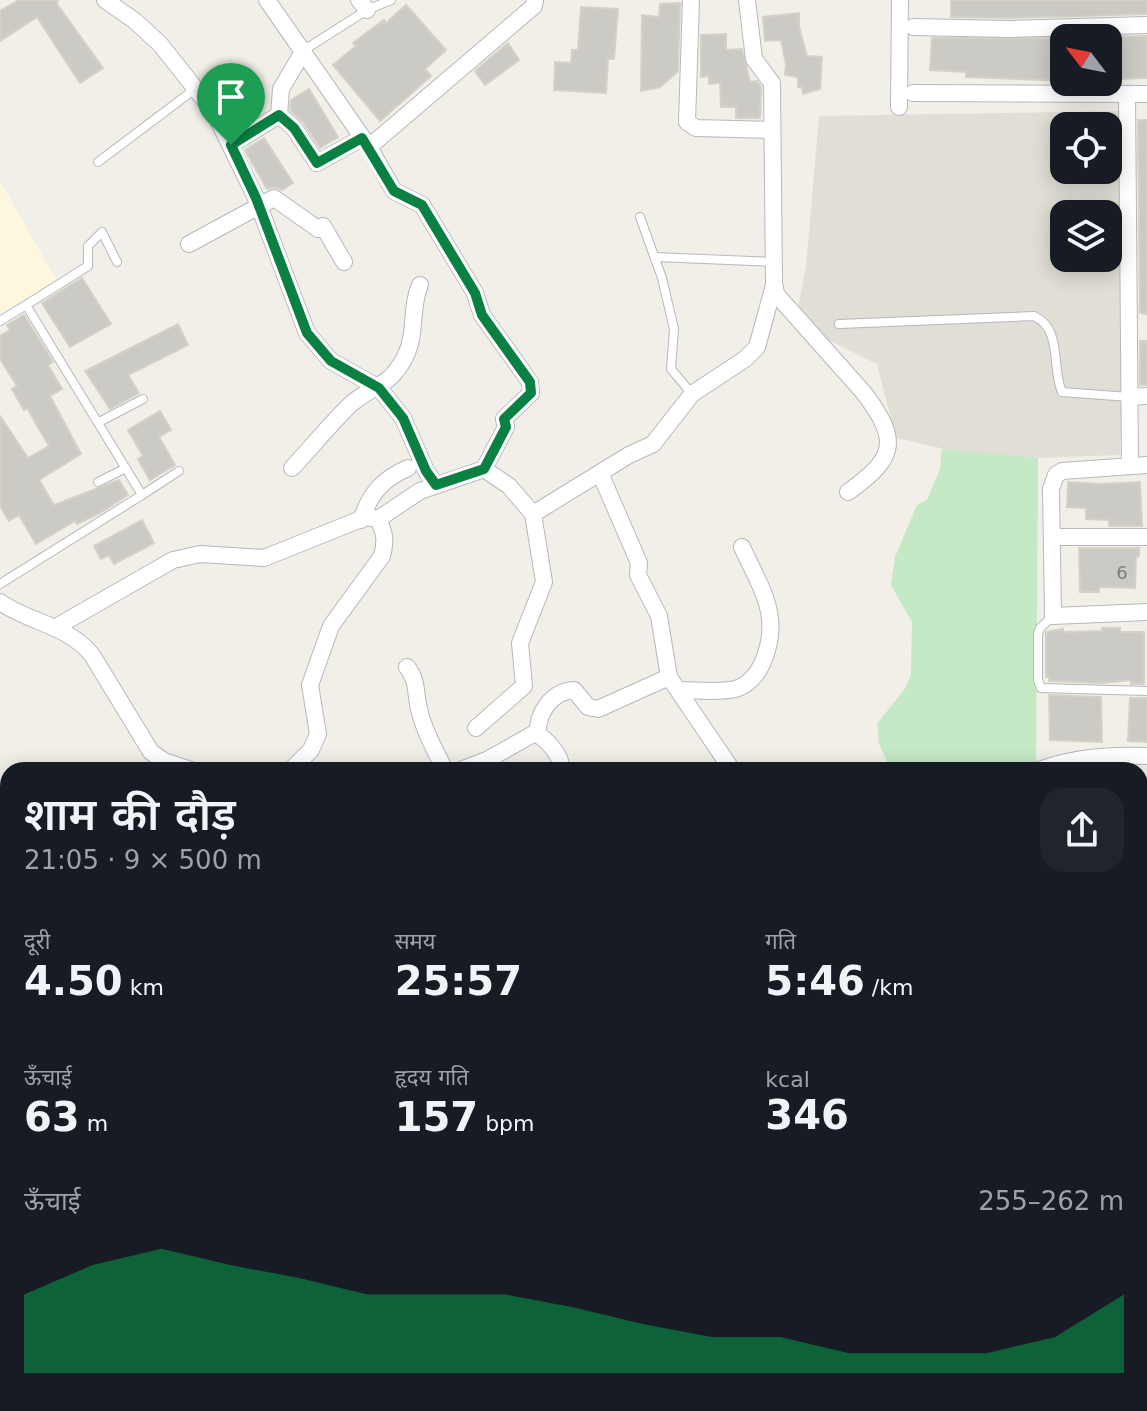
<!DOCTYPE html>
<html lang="hi">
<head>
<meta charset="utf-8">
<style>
  :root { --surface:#171b24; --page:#20242c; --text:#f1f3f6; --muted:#9ea1a6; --accent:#0b8043 }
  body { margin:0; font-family:"DejaVu Sans","Noto Sans Devanagari",sans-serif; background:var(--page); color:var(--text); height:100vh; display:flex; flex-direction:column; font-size:30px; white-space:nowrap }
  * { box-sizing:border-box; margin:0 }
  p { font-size:26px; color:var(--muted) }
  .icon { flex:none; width:44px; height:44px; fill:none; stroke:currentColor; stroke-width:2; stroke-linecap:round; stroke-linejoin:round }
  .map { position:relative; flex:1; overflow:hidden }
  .side { position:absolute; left:0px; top:762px; width:1148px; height:650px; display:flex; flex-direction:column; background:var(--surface); border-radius:24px 24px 0 0; box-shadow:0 4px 20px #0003 }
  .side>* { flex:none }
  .needle { width:52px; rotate:302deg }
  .tools { position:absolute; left:1050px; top:24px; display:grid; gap:16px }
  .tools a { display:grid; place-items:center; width:72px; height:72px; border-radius:16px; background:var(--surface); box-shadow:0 4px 20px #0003; font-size:40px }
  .pin { position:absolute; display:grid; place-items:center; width:68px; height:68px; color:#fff; margin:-82px -34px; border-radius:50% 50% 50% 0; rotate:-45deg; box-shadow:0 0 8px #0007 }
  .pin .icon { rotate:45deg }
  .round { display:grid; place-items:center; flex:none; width:84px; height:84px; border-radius:24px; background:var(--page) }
  .head { display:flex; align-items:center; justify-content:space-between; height:136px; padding:0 24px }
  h1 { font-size:44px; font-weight:600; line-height:60px }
  .stats { display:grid; grid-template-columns:repeat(3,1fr); gap:12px; height:136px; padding:8px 24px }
  .stats div { display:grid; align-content:center }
  .stats b { font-size:40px; font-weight:600 }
  .stats small { font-size:22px; font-weight:400 }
  .stats p { font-size:22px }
  .chart { height:224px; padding:16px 24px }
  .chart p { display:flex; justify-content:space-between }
  .chart svg { width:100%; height:144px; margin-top:8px; fill:var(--accent); opacity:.7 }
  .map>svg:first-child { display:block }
  .commercial { fill:#fef7e0 }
  .education { fill:#e1ded6; fill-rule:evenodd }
  .green { fill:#c5e8c5 }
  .building { fill:#cccac5; stroke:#d6d1c6; stroke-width:2 }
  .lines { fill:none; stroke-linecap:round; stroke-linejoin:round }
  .lane-casing { stroke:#b5b8bc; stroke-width:10 }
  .street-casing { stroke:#b5b8bc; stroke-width:18 }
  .lane { stroke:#fff; stroke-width:8 }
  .street { stroke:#fff; stroke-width:16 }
  .route-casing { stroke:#fff; stroke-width:16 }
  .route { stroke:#0b8043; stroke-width:10 }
  .labels { text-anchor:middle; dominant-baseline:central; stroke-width:7; stroke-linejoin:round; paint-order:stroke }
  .number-label { font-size:18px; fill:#7a7d7f }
</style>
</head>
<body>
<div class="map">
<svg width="1147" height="1411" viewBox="0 0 1147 1411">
  <rect width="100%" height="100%" fill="#f1efe8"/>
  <path class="commercial" d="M0 181 57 281 0 314Z"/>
  <path class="education" d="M1129 111 1120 455 1038 458 962 453 896 438 877 364 795 323 806 267 819 116ZM1064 126H1108V170H1064ZM1064 214H1108V258H1064Z"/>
  <path class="green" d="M942 449 1038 458 1036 770H891L879 744 877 724 906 687 911 674 912 622 891 585 895 557 917 505 927 500 940 469Z"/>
  <g class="building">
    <path d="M19 0H58L57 4 103 68 80 83 37 17 0 41V11Z"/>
    <path d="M951 0H1147V14L1009 18 951 17Z"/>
    <path d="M680 3 678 71 660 87 641 91 642 15 659 17 660 4Z"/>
    <path d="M406 5 446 50 425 69 431 76 380 121 333 65 356 46 353 43 366 33 384 20 386 23Z"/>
    <path d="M581 7 618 9 614 59H608L606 93 554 90 555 62 571 63 572 50H578Z"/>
    <path d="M799 13V27L807 56 822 57 820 89 803 94 802 87H798V77L785 75 786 64 781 40 765 41 763 17Z"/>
    <path d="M726 34V50L742 49 750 82 757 81 761 87 760 118H736V107H721L720 83 709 84V76L701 77V35Z"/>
    <path d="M1147 36V78L1114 79V38H1078Z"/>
    <path d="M932 38H1064V81L966 77V72L930 70Z"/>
    <path d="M508 43 519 60 485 85 475 71Z"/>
    <path d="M309 89 338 137 320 148 303 122 290 110 291 100Z"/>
    <path d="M1138 120H1147V314L1140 313Z"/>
    <path d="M264 138 293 183 282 190 274 187 267 189 245 150Z"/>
    <path d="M82 278 111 324 70 347 42 303Z"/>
    <path d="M24 315 53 362 48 365 62 389 50 396 81 454 39 480 54 505 119 480 128 495 100 513 77 524 75 521 36 544 19 515 9 521 0 506V416L28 458 49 446 27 408 24 410 12 389 17 386 0 359V336L10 330 7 325Z"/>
    <path d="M178 324 188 345 128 375 139 393 110 409 85 371Z"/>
    <rect x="1140" y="341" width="7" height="44"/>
    <path d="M160 411 171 430 159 437 175 465 150 480 138 459 143 456 128 430Z"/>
    <path d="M1068 482 1099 484 1140 482 1142 526H1109V520L1086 519V508L1067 507Z"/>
    <path d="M142 520 154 543 114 564 109 555 101 559 94 546Z"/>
    <path d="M1079 548H1139V556L1136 557 1135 588 1099 587V592H1080Z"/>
    <path d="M1102 628H1120V632H1144V684H1131V680L1101 683 1049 681V677H1046V632L1063 629V632L1102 631Z"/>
    <path d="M1049 695 1101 697 1102 742 1050 740Z"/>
    <path d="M1130 698H1147V742L1128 741Z"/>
  </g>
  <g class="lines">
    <defs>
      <g id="lane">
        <path d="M304 50 367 10 391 0"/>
        <path d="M98 162 195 89"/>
        <path d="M640 217 662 278 674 329 671 369 692 394"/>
        <path d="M655 257 773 262"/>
        <path d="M26 305 88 266V246L102 232 117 262"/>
        <path d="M0 321 26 305 142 495 0 584"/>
        <path d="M839 324 1034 316C1063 329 1051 368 1062 392L1129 397"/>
        <path d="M99 422 143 399"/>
        <path d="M98 482 126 468"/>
        <path d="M142 495 179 471"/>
        <path d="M1053 616 1040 628 1038 634V680L1041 688 1147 691"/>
        <path d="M0 1187 8 1189"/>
        <path d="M282 1404 283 1411"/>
      </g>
      <g id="street">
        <path d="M105 0 135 21 160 44 214 112 256 198 307 333 331 361 379 388 403 418 426 471 436 485"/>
        <path d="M267 0 369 147 534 6 535 0"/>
        <path d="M359 0 367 10"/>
        <path d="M691 0 687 122 696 128 772 130"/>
        <path d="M747 0 754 59 772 83 774 283 776 294 864 393C900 441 896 458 848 492"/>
        <path d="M913 27 1009 29 1147 25"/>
        <path d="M913 93 1147 94"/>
        <path d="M1127 94 1130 465"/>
        <path d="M899 107 900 0"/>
        <path d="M279 115 294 128 317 163 362 138"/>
        <path d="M231 145 279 115 281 89 304 50"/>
        <path d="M369 147 394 191 422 205 475 293 482 315 530 382 531 393 504 419 506 427 484 469"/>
        <path d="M189 244 274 198 318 229 323 226 344 262"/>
        <path d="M1129 397 1147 396"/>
        <path d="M1147 465 1062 471 1056 475 1051 489 1053 616 1147 612"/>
        <path d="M292 468C312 447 330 424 351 404 374 384 389 388 405 357 417 334 410 307 420 285"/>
        <path d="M600 473 639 563 638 575 659 616 669 677 732 770"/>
        <path d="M533 514 629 455 653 444 692 394 745 359 757 347 774 285"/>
        <path d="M361 520C370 494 382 479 408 468"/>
        <path d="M1052 537H1147"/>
        <path d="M0 602C30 623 68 625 92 655L151 752 164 761 191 770"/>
        <path d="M56 627 173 560 200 554 264 558 366 517 378 519 420 491 484 469 509 486 533 514 544 582 520 643 524 686 476 728"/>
        <path d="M407 667C418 681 415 692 419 709 424 731 435 750 445 770"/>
        <path d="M679 690C697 690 718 693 735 689 747 686 757 675 762 664 783 617 761 589 742 547"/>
        <path d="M538 733C537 713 552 691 574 690L588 707 598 709 669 677"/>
        <path d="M291 770 311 750 318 734 310 685 331 626 382 556C386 541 385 533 378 519"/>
        <path d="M461 770 487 760 535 733C547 739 563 757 561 770"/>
        <path d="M1039 770C1076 757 1108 755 1147 756"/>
        <path d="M1140 968 1147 969"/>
        <path d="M1140 1167 1147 1168"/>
        <path d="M1140 1325 1147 1326"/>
      </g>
    </defs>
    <use href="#lane" class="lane-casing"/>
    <use href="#street" class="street-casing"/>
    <use href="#lane" class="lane"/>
    <use href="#street" class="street"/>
  </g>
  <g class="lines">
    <defs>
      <path id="route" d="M279 115 294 128 317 163 362 138 394 191 422 205 475 293 482 315 530 382 531 393 504 419 506 427 484 469 436 485 426 471 403 418 379 388 331 361 307 333 256 198 231 145Z"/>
    </defs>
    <use href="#route" class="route-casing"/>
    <use href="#route" class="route"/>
  </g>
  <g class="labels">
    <g class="number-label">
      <text x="1122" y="572">6</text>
    </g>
  </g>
</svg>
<div class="tools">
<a><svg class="needle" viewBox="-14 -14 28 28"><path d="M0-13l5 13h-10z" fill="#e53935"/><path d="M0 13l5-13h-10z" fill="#9ea1a6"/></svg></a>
<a><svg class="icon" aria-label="locate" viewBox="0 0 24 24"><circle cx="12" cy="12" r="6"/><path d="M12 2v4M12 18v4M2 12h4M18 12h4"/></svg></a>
<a><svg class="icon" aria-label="layers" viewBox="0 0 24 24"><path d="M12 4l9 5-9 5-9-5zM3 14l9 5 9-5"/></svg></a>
</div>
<div class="pin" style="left:231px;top:145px;background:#1e9e55"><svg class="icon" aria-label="arrive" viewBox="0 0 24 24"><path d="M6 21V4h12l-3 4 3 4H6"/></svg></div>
<section class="side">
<div class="head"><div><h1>शाम की दौड़</h1><p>21:05 · 9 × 500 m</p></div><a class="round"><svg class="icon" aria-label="share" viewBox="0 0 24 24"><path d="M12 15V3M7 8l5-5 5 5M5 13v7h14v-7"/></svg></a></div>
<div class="stats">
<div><p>दूरी</p><b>4.50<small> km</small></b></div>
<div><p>समय</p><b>25:57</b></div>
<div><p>गति</p><b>5:46<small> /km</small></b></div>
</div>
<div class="stats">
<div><p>ऊँचाई</p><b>63<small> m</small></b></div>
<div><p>हृदय गति</p><b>157<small> bpm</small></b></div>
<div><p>kcal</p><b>346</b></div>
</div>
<div class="chart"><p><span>ऊँचाई</span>255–262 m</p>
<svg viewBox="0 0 160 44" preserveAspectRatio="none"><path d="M0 44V20L10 11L20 6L30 11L40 15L50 20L60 20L70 20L80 24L90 29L100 33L110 33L120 38L130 38L140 38L150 33L160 20V44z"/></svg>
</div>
</section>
</div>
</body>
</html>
